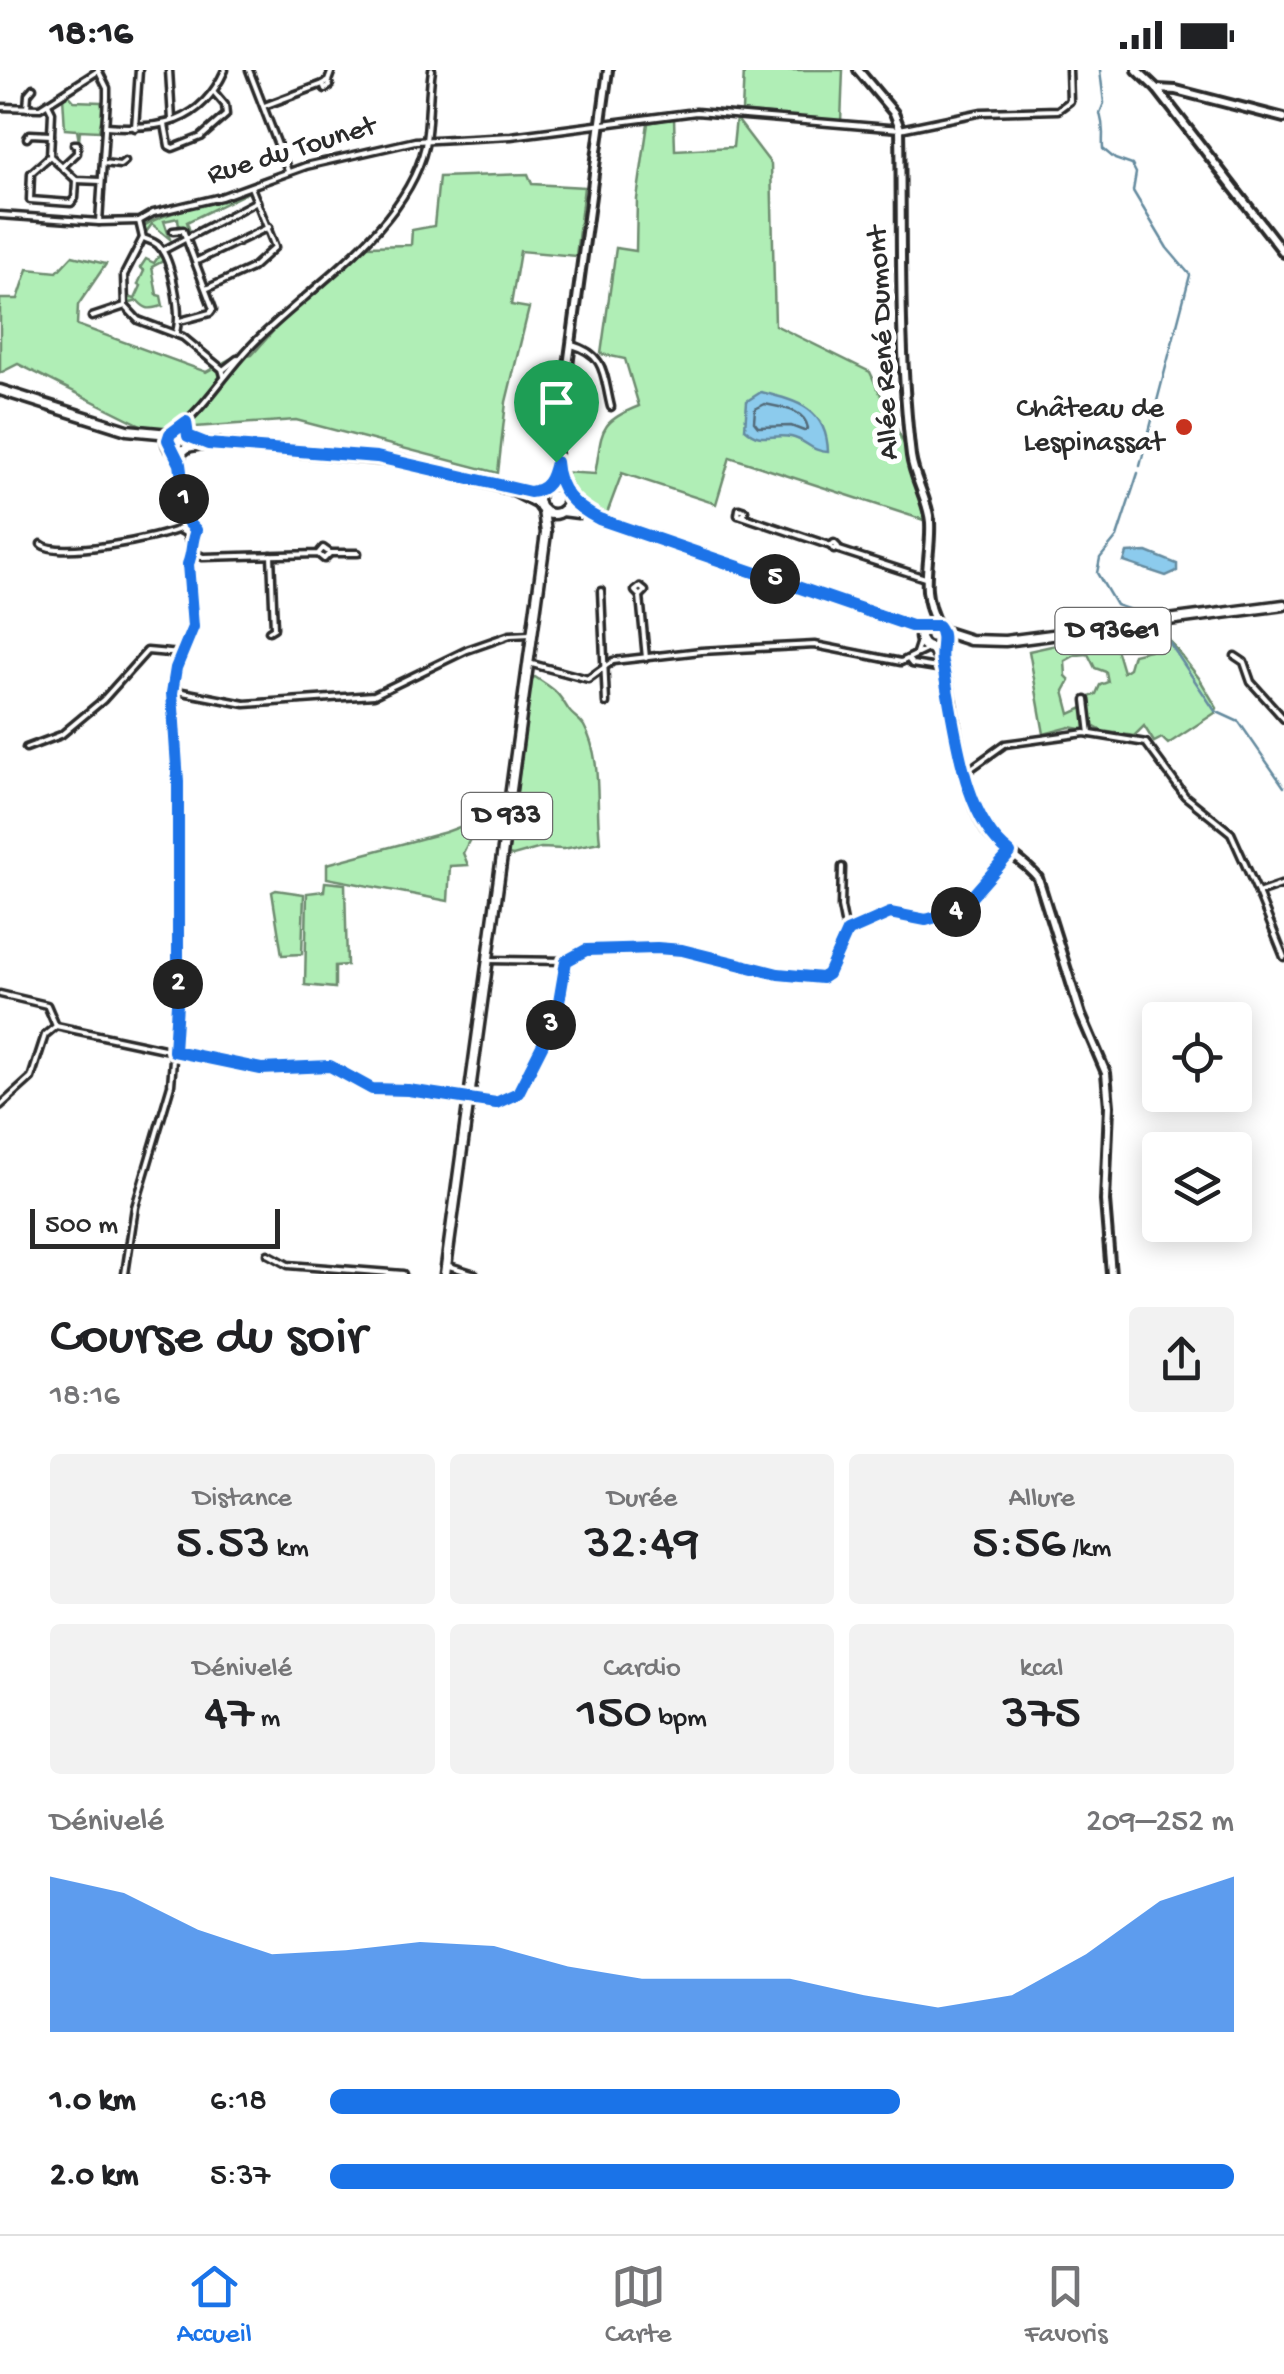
<!DOCTYPE html>
<html lang="fr">
<head>
<meta charset="utf-8">
<style>
  :root { --surface:#fff; --page:#f2f2f2; --text:#202124; --muted:#757577; --line:#e0e0e0; --accent:#1a73e8 }
  body { margin:0; font-family:"Gochi Hand",sans-serif; background:var(--page); color:var(--text); height:100vh; display:flex; flex-direction:column; font-size:38px; white-space:nowrap }
  * { box-sizing:border-box; margin:0 }
  p { font-size:32px; color:var(--muted) }
  .icon { flex:none; width:55px; height:55px; fill:none; stroke:currentColor; stroke-width:2; stroke-linecap:round; stroke-linejoin:round }
  .map { position:relative; height:1204px; overflow:hidden }
  .sheet { display:flex; flex-direction:column; background:var(--surface); flex:1 }
  .sheet>* { flex:none }
  .fabs { position:absolute; left:1142px; top:932px; display:grid; gap:20px }
  .fabs a { display:grid; place-items:center; width:110px; height:110px; border-radius:10px; background:var(--surface); box-shadow:0 5px 25px #0003; font-size:50px }
  .scale { position:absolute; left:30px; bottom:25px; width:250px; box-sizing:border-box; padding-left:10px; border:5px solid #2b2b2b; border-top:0; font-size:28px; line-height:35px; white-space:nowrap; color:#2b2b2b; -webkit-text-stroke:8px #fff; paint-order:stroke }
  .pin { position:absolute; display:grid; place-items:center; width:85px; height:85px; color:#fff; margin:-102px -42px; border-radius:50% 50% 50% 0; rotate:-45deg; box-shadow:0 0 10px #0007 }
  .pin .icon { rotate:45deg }
  .km { position:absolute; width:50px; height:50px; margin:-25px; border-radius:50%; background:#222; color:#fff; font-size:28px; line-height:50px; text-align:center }
  .round { display:grid; place-items:center; flex:none; width:105px; height:105px; border-radius:10px; background:var(--page) }
  .head { display:flex; align-items:center; justify-content:space-between; height:170px; padding:0 50px }
  h1 { font-size:55px; font-weight:600; line-height:75px }
  .stats { display:grid; grid-template-columns:repeat(3,1fr); gap:15px; height:170px; padding:10px 50px }
  .stats div { display:grid; align-content:center; border-radius:10px; background:var(--page); text-align:center }
  .stats b { font-size:50px; font-weight:600 }
  .stats small { font-size:28px; font-weight:400 }
  .stats p { font-size:28px }
  .chart { height:280px; padding:20px 50px }
  .chart p { display:flex; justify-content:space-between }
  .chart svg { width:100%; height:180px; margin-top:10px; fill:var(--accent); opacity:.7 }
  ul { padding:0 50px; list-style:none; font-size:32px }
  li { display:grid; grid-template-columns:160px 120px 1fr; align-items:center; height:75px }
  li i { height:25px; border-radius:12px; background:var(--accent) }
  .status { display:flex; justify-content:space-between; align-items:center; height:70px; padding:0 50px; background:var(--surface); direction:ltr }
  .status svg { height:28px; fill:currentColor }
  .tabs { display:flex; justify-content:space-around; align-items:center; height:140px; border-top:2px solid var(--line); background:var(--surface); font-size:28px; color:var(--muted) }
  .tabs a { display:grid; justify-items:center; gap:5px }
  .tabs .on { color:var(--accent) }
  .map>svg:first-child { display:block }
  .green { fill:#b0eeb6; stroke:#6e8c70; stroke-width:2.5 }
  .water { fill:#8ccbed; stroke:#658b9f; stroke-width:2.5 }
  .lines { fill:none; stroke-linecap:round; stroke-linejoin:round }
  .shore { stroke:#526b79; stroke-width:2.5 }
  .stream { stroke:#658b9f; stroke-width:2.5 }
  .street-casing { stroke:#2b2b2b; stroke-width:11 }
  .secondary-casing { stroke:#2b2b2b; stroke-width:14 }
  .primary-casing { stroke:#2b2b2b; stroke-width:15 }
  .street { stroke:#fff; stroke-width:4 }
  .secondary { stroke:#fff; stroke-width:6 }
  .primary { stroke:#fff; stroke-width:8 }
  .route-casing { stroke:#fff; stroke-width:20 }
  .route { stroke:#1a73e8; stroke-width:12 }
  .poi-dot { fill:#c8321e; stroke:#fff; stroke-width:4 }
  .labels { text-anchor:middle; dominant-baseline:central; stroke-width:10; stroke-linejoin:round; paint-order:stroke }
  .shield { fill:#fff; stroke:#6b6b6b; stroke-width:2.5 }
  .shield-label { font-size:28px; font-weight:bold; fill:#2b2b2b }
  .street-label { font-size:30px; fill:#2b2b2b; stroke:#fff }
  .poi-label { font-size:30px; fill:#2b2b2b; stroke:#fff; text-anchor:end }
</style>
</head>
<body>
<div class="status"><b>18:16</b><svg viewBox="0 0 49 12"><path d="M0 12V9h3v3zM5 12V6h3v6zM10 12V3h3v9zM15 12V0h3v12zM26 1h20v11H26zM47 4h2v5h-2z"/></svg></div>
<div class="map">
<svg width="1284" height="1204" viewBox="0 0 1284 1204">
  <rect width="100%" height="100%" fill="#fff"/>
  <filter id="ink" filterUnits="userSpaceOnUse"><feTurbulence type="fractalNoise" baseFrequency=".01" numOctaves="2"/><feDisplacementMap in="SourceGraphic" scale="20" xChannelSelector="R" yChannelSelector="G"/><feConvolveMatrix kernelMatrix="1 2 1 2 8 2 1 2 1" color-interpolation-filters="sRGB"/></filter>
  <g filter="url(#ink)">
    <g class="green">
      <path d="M744 0H843L841 52 742 41Z"/>
      <path d="M67 23 74 31 101 32 103 41 99 61 80 60 79 71 77 60 65 59 63 26Z"/>
      <path d="M674 48 675 80 733 77 736 48 771 94 775 255 870 302 911 389 930 452 730 387 716 434 622 403 606 446 571 426 562 402 595 404C603 362 596 353 639 336L625 289 601 284 616 178 636 181 637 129 648 53Z"/>
      <path d="M528 104 532 114 584 117 576 186 520 181 511 235 529 238 506 332 498 403 296 350 151 360 18 294 0 303V229H18L28 199 57 202 72 186 106 194 78 235 77 255 206 302 230 289 252 285 284 249 365 176 411 175 412 160 434 156 439 107Z"/>
      <path d="M251 121 187 152 191 165 188 167 184 159 179 157 178 148 164 151 170 169 152 154 144 165 142 157C168 139 219 133 251 121Z"/>
      <path d="M161 183 163 191 152 197 157 225 161 226 163 236C150 239 147 241 138 231L127 234 125 226 135 229 141 216 138 214 144 201 140 198 146 189 154 193Z"/>
      <path d="M1159 557 1199 608 1217 638 1215 643 1168 674 1162 668 1154 672 1144 656 1134 666 1102 661 1093 656 1088 628 1096 624 1100 615 1108 612 1106 602 1095 598 1088 584 1076 585 1065 591 1066 606 1070 610 1064 621 1070 644 1085 637 1087 660 1070 657 1044 664 1029 581 1065 573 1089 581 1112 567 1126 574 1120 579 1115 575 1123 602 1129 598 1133 584 1158 578 1152 570 1146 569 1144 559Z"/>
      <path d="M535 607C554 619 557 621 568 639 572 646 580 649 584 656 603 690 595 734 600 772L563 779 541 778 513 786 508 785 532 608Z"/>
      <path d="M470 753V769L463 783 468 795 450 796 448 831 327 808V794L446 762Z"/>
      <path d="M325 812 345 814 347 895 335 896V918L305 915 307 823 324 821Z"/>
      <path d="M276 820 304 824 302 884 282 885 272 822Z"/>
    </g>
    <g class="water">
      <path d="M761 322C797 331 827 338 828 382 812 382 806 370 791 367 772 363 762 374 745 359L747 331Z"/>
      <path d="M1147 482 1177 494V501L1166 506 1124 492 1127 483Z"/>
    </g>
    <g class="lines">
      <path class="shore" d="M765 334C782 338 804 339 808 358L804 361 791 356 758 357 754 352 755 339Z"/>
      <g class="stream">
        <path d="M1100 0 1104 33 1100 43C1105 61 1102 62 1103 79L1115 89 1132 95 1136 103 1133 121 1167 178 1190 205 1140 396"/>
        <path d="M1138 403 1117 467 1100 488 1097 503 1116 535 1139 543"/>
        <path d="M1158 565 1167 569 1215 641 1239 652 1284 717"/>
      </g>
      <defs>
        <g id="street">
          <path d="M98 0 107 18V28L99 152"/>
          <path d="M169 0 172 50"/>
          <path d="M249 0 288 101"/>
          <path d="M328 11 330 16 325 19 323 14 328 11 332 0"/>
          <path d="M48 34 52 42 50 86 76 110 101 111"/>
          <path d="M264 36 323 14"/>
          <path d="M0 37 40 38 98 1"/>
          <path d="M27 38 28 24 33 18"/>
          <path d="M165 54 169 76 173 78 201 67 226 45 225 35 214 22"/>
          <path d="M106 56C160 60 201 54 225 0"/>
          <path d="M135 58 139 0"/>
          <path d="M27 68 30 64 51 65"/>
          <path d="M50 86 31 103 30 130 71 133 75 128 76 110"/>
          <path d="M103 93 120 95 125 91"/>
          <path d="M62 97 77 83V74H74"/>
          <path d="M0 145 99 152 139 151 153 143 221 127 306 96 415 71 511 66 696 42 900 59 982 42 1058 40 1070 31 1069 0"/>
          <path d="M139 151 143 168C148 170 153 171 158 175 172 189 182 244 176 262"/>
          <path d="M173 161 183 160 213 239 210 243 180 251"/>
          <path d="M143 168 124 205 125 236 138 250 183 267 222 299 224 306"/>
          <path d="M164 180 257 131"/>
          <path d="M197 191 269 157"/>
          <path d="M208 218 252 198 275 177 251 117"/>
          <path d="M92 247 125 236"/>
          <path d="M572 275C607 285 603 306 611 337"/>
          <path d="M223 300 237 289"/>
          <path d="M186 352V364"/>
          <path d="M176 360C209 334 227 299 257 270 312 216 407 156 425 76 430 51 428 25 432 0"/>
          <path d="M174 380 180 394 189 452 196 457V463L190 466 182 461 183 455 189 452"/>
          <path d="M180 394 184 379"/>
          <path d="M739 439 745 441 743 446 738 445Z"/>
          <path d="M742 446 831 476"/>
          <path d="M834 473 838 477 834 480 831 476Z"/>
          <path d="M41 474C57 489 161 468 182 458"/>
          <path d="M836 479 925 508"/>
          <path d="M193 482 203 487 318 484 324 489 330 483 323 478 318 484"/>
          <path d="M330 483H358"/>
          <path d="M640 517 645 521 640 526 635 521Z"/>
          <path d="M601 521 606 633"/>
          <path d="M640 526 646 588"/>
          <path d="M269 561 274 558 271 485"/>
          <path d="M916 583 921 568"/>
          <path d="M1235 586 1244 592 1251 612 1284 649"/>
          <path d="M908 589 912 594 937 598"/>
          <path d="M532 594 588 609 613 591 701 581 815 575 901 592 930 578"/>
          <path d="M172 620 245 634 374 625 467 580 510 565 531 564"/>
          <path d="M1086 630 1090 664"/>
          <path d="M26 678 61 665 103 630 147 581 181 584"/>
          <path d="M966 702 1005 674 1085 663 1146 673 1185 726 1231 763 1258 823 1284 814"/>
          <path d="M842 797 841 837 846 862"/>
          <path d="M1258 823 1284 887"/>
          <path d="M488 890 566 891 587 880 657 878 682 880 778 904 822 908 827 904 847 862 890 843 926 850 960 840 1010 783"/>
          <path d="M0 924 47 935 56 956"/>
          <path d="M56 956 253 998 330 996 372 1019 408 1020 495 1033 517 1023 547 966 558 938 566 891"/>
          <path d="M0 1036 31 1008 45 965 56 956"/>
          <path d="M268 1184 288 1195 403 1204"/>
          <path d="M446 1195 475 1204"/>
          <path d="M125 1204 135 1137 171 1015 177 937 178 854V694L172 623 176 598 193 557 189 494 193 482 187 466"/>
        </g>
        <g id="secondary">
          <path d="M858 0 894 43 900 58C902 166 898 278 911 386 914 409 928 429 930 452 932 489 917 519 938 556"/>
          <path d="M1137 0 1157 19 1284 183"/>
          <path d="M1157 19 1176 20 1284 48"/>
          <path d="M556 398 561 416"/>
          <path d="M546 416 552 409 555 392 608 0"/>
          <path d="M941 574 942 592C957 641 958 717 986 760 1000 780 1023 789 1038 808L1081 945 1106 1003 1109 1036 1105 1131 1111 1204"/>
          <path d="M930 578 941 591"/>
        </g>
        <g id="primary">
          <path d="M0 320 127 360 170 364"/>
          <circle cx="178" cy="371" r="11"/>
          <path d="M187 377 208 373 400 391 510 419 539 434"/>
          <circle cx="553" cy="429" r="15"/>
          <path d="M568 428 576 437 606 451 911 556 925 557"/>
          <path d="M562 441 578 443"/>
          <circle cx="932" cy="566" r="12"/>
          <path d="M942 561 970 570 1005 571 1284 535"/>
          <path d="M445 1204 546 463 543 440"/>
        </g>
      </defs>
      <use href="#street" class="street-casing"/>
      <use href="#secondary" class="secondary-casing"/>
      <use href="#primary" class="primary-casing"/>
      <use href="#street" class="street"/>
      <use href="#secondary" class="secondary"/>
      <use href="#primary" class="primary"/>
    </g>
  </g>
  <g class="lines" filter="url(#ink)">
    <defs>
      <path id="route" d="M186 352 188 366 208 374 377 387 530 422C548 420 552 409 556 392 558 421 574 436 599 449L911 556H938C947 567 939 579 942 593 955 650 960 746 1010 783L960 840 926 850 890 843 847 862 828 904 822 908 778 904 682 880 657 878 586 880 566 891 558 938 547 966 518 1023 496 1033 408 1020 372 1019 330 996 261 999 174 981 178 918V712L172 623 176 598 193 557 188 494C193 482 191 472 196 460L188 452 180 394 168 370 170 364Z"/>
    </defs>
    <use href="#route" class="route-casing"/>
    <use href="#route" class="route"/>
  </g>
  <circle class="poi-dot" cx="1184" cy="357" r="10"/>
  <g class="labels">
    <g class="shield">
      <rect x="1055.5" y="538" width="115" height="46" rx="8"/>
      <rect x="462" y="723" width="90" height="46" rx="8"/>
    </g>
    <g class="shield-label">
      <text x="1113" y="561">D 936e1</text>
      <text x="507" y="746">D 933</text>
    </g>
    <g class="street-label">
      <text transform="translate(292 82) rotate(-17)">Rue du Tounet</text>
      <text transform="translate(885 273) rotate(-93)">Allée René Dumont</text>
    </g>
    <g class="poi-label">
      <text x="1164" y="340">Château de<tspan x="1164" dy="34">Lespinassat</tspan></text>
    </g>
  </g>
</svg>
<div class="fabs">
<a><svg class="icon" aria-label="locate" viewBox="0 0 24 24"><circle cx="12" cy="12" r="6"/><path d="M12 2v4M12 18v4M2 12h4M18 12h4"/></svg></a>
<a><svg class="icon" aria-label="layers" viewBox="0 0 24 24"><path d="M12 4l9 5-9 5-9-5zM3 14l9 5 9-5"/></svg></a>
</div>
<div class="scale">500 m</div>
<div class="pin" style="left:556px;top:392px;background:#1e9e55"><svg class="icon" aria-label="arrive" viewBox="0 0 24 24"><path d="M6 21V4h12l-3 4 3 4H6"/></svg></div>
<b class="km" style="left:184px;top:429px">1</b>
<b class="km" style="left:178px;top:914px">2</b>
<b class="km" style="left:551px;top:955px">3</b>
<b class="km" style="left:956px;top:842px">4</b>
<b class="km" style="left:775px;top:509px">5</b>
</div>
<section class="sheet">
<div class="head"><div><h1>Course du soir</h1><p>18:16</p></div><a class="round"><svg class="icon" aria-label="share" viewBox="0 0 24 24"><path d="M12 15V3M7 8l5-5 5 5M5 13v7h14v-7"/></svg></a></div>
<div class="stats">
<div><p>Distance</p><b>5.53<small> km</small></b></div>
<div><p>Durée</p><b>32:49</b></div>
<div><p>Allure</p><b>5:56<small> /km</small></b></div>
</div>
<div class="stats">
<div><p>Dénivelé</p><b>47<small> m</small></b></div>
<div><p>Cardio</p><b>150<small> bpm</small></b></div>
<div><p>kcal</p><b>375</b></div>
</div>
<div class="chart"><p><span>Dénivelé</span>209–252 m</p>
<svg viewBox="0 0 160 44" preserveAspectRatio="none"><path d="M0 44V6L10 10L20 19L30 25L40 24L50 22L60 23L70 28L80 31L90 31L100 31L110 35L120 38L130 35L140 25L150 12L160 6V44z"/></svg>
</div>
<ul>
<li><b>1.0 km</b>6:18<i style="width:63%"></i></li>
<li><b>2.0 km</b>5:37<i style="width:100%"></i></li>
</ul>
</section>
<nav class="tabs">
<a class="on"><svg class="icon" aria-label="home" viewBox="0 0 24 24"><path d="M3 11l9-7 9 7M6 9v11h12V9"/></svg>Accueil</a>
<a><svg class="icon" aria-label="map" viewBox="0 0 24 24"><path d="M3 6l6-2 6 2 6-2v14l-6 2-6-2-6 2zM9 4v14M15 6v14"/></svg>Carte</a>
<a><svg class="icon" aria-label="saved" viewBox="0 0 24 24"><path d="M7 4h10v16l-5-4-5 4z"/></svg>Favoris</a>
</nav>
</body>
</html>
